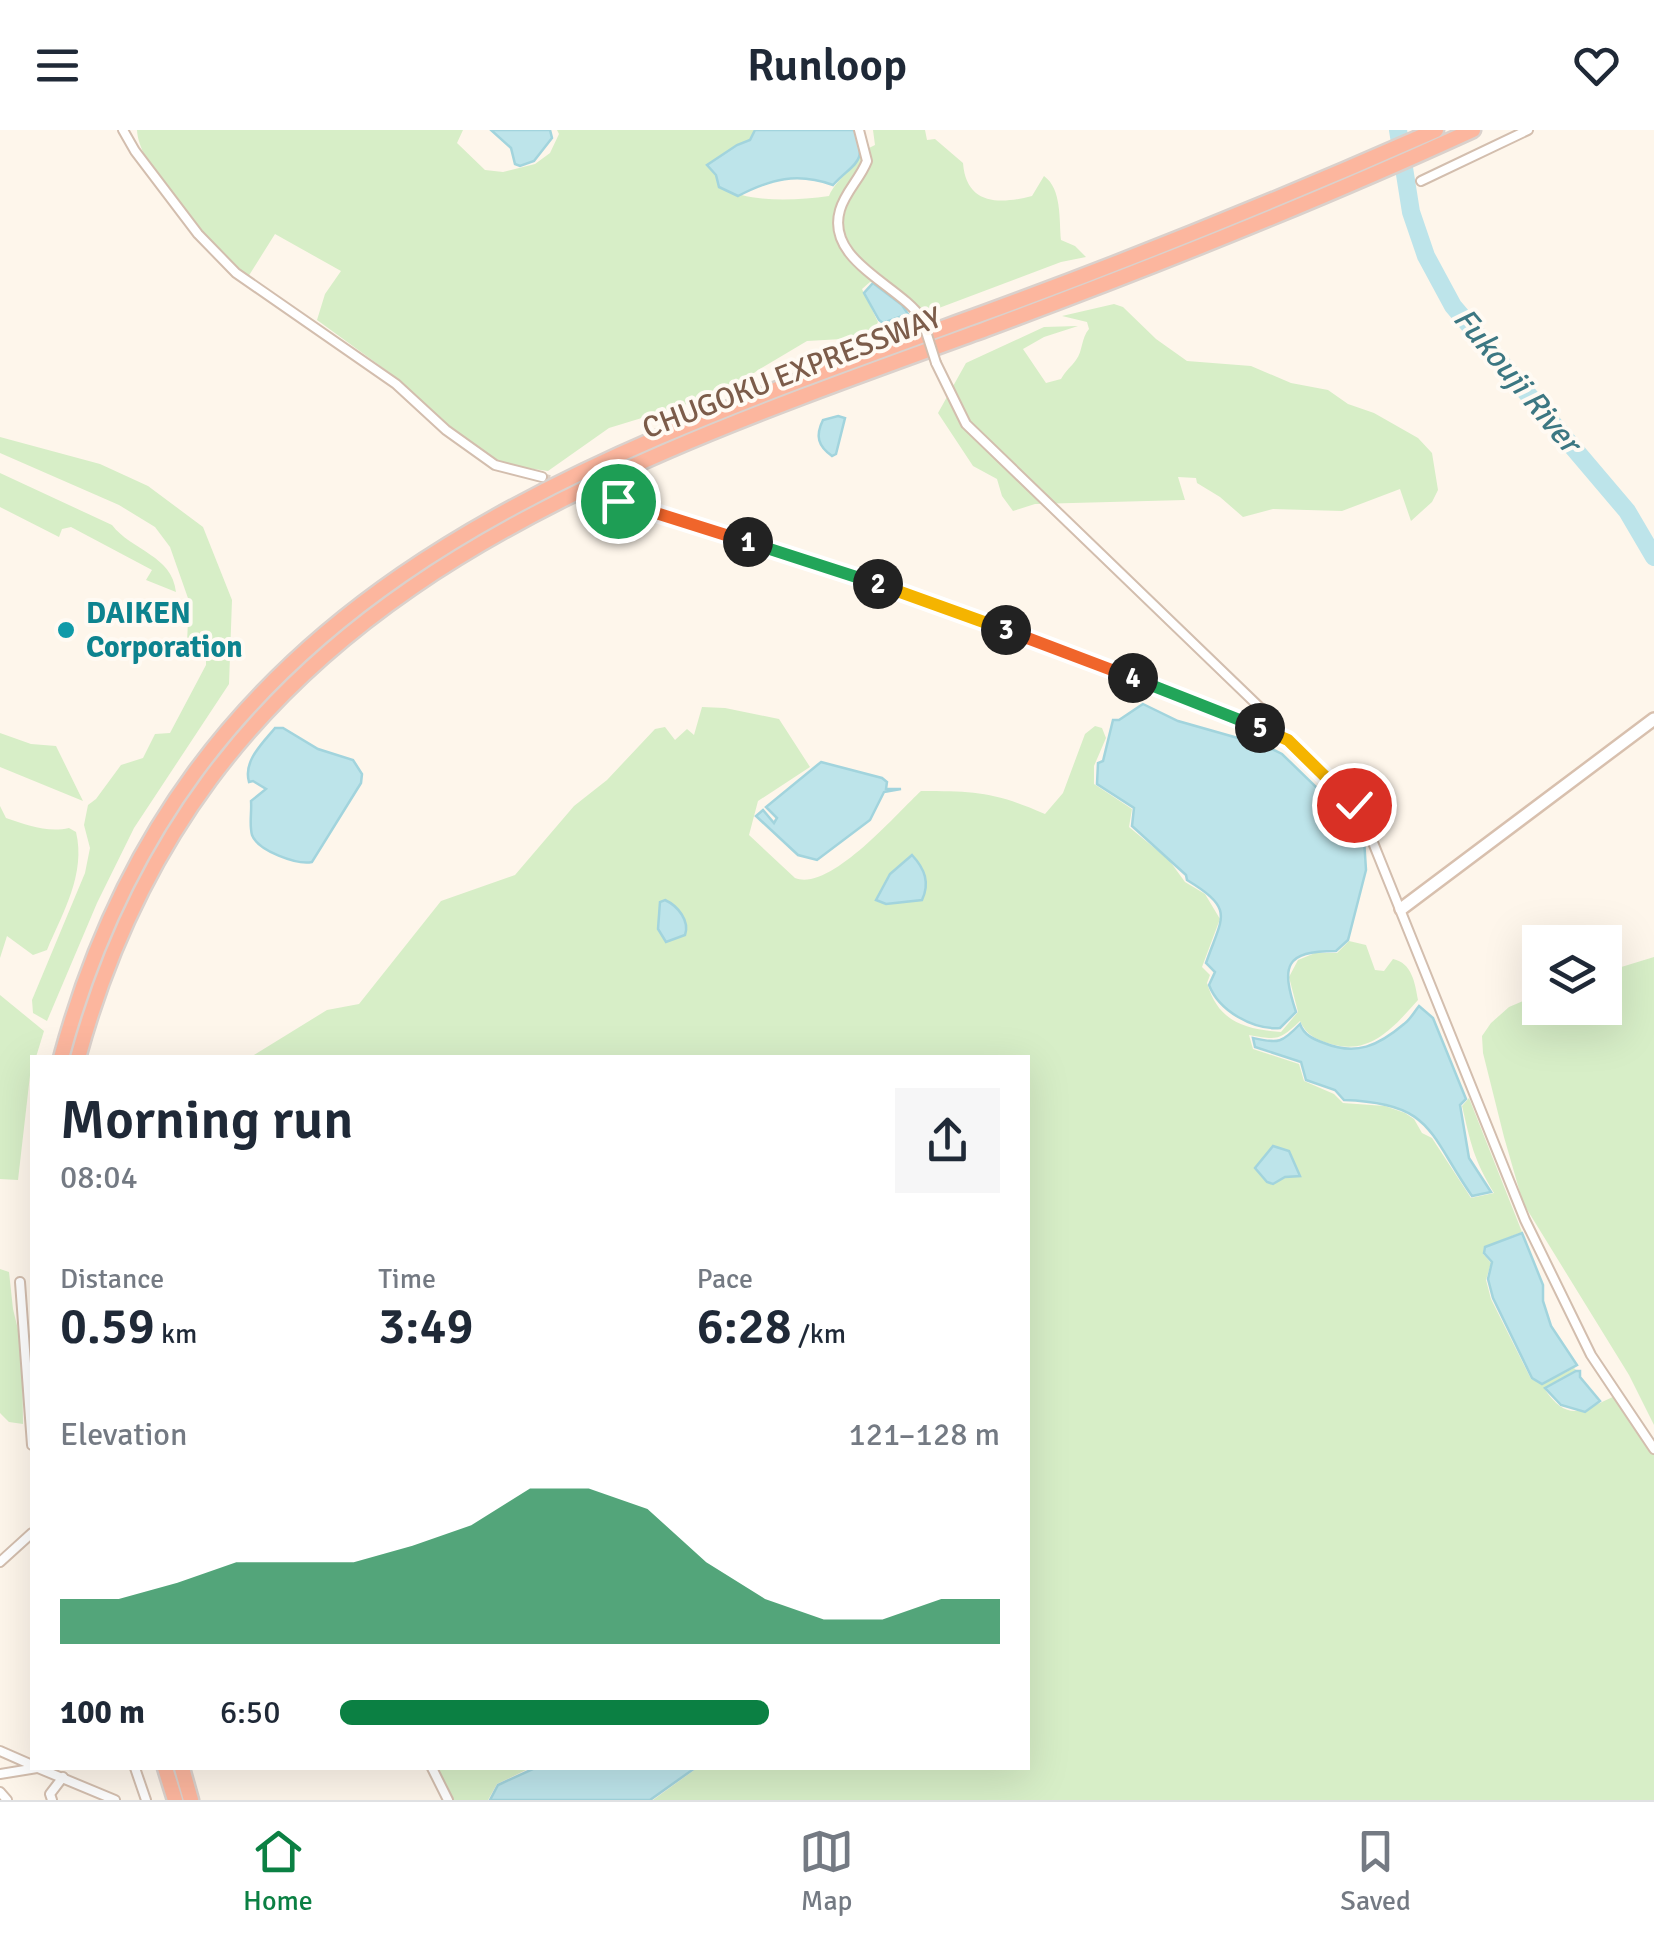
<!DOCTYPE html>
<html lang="en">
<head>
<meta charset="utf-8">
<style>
  :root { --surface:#fff; --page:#f6f6f7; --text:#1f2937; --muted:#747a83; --line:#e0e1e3; --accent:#0b8043 }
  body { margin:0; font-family:Signika,sans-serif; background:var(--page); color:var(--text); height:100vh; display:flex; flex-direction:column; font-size:38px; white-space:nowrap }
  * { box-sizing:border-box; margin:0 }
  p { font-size:32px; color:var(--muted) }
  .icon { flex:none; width:55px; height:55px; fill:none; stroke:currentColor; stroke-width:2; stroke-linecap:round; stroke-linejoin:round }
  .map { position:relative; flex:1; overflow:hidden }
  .drawer { position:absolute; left:30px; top:925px; width:1000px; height:715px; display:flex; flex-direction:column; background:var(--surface); border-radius:0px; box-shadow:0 10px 40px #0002 }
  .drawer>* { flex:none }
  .controls { position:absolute; left:1522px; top:795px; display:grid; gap:20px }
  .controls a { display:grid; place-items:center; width:100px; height:100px; border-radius:0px; background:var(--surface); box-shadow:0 10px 40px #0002; font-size:50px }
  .pin { position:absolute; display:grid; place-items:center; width:85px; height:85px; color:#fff; margin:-42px; border:5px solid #fff; border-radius:50%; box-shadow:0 2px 10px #0007 }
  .km { position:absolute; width:50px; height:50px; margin:-25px; border-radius:50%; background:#222; color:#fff; font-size:28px; line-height:50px; text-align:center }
  .round { display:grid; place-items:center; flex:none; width:105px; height:105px; border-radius:0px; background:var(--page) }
  .summary { display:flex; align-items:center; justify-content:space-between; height:170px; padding:0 30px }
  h1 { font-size:55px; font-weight:600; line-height:75px }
  .stats { display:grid; grid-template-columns:repeat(3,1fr); gap:15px; height:170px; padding:10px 30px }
  .stats div { display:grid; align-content:center }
  .stats b { font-size:50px; font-weight:600 }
  .stats small { font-size:28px; font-weight:400 }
  .stats p { font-size:28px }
  .chart { height:280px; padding:20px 30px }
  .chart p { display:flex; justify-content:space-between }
  .chart svg { width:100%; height:180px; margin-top:10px; fill:var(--accent); opacity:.7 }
  ul { padding:0 30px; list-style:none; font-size:32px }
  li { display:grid; grid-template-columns:160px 120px 1fr; align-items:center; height:75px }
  li i { height:25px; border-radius:12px; background:var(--accent) }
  header { display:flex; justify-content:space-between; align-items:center; height:130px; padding:0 30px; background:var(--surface); font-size:45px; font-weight:600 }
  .tabs { display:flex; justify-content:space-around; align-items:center; height:140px; border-top:2px solid var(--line); background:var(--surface); font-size:28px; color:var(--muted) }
  .tabs a { display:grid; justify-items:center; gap:5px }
  .tabs .selected { color:var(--accent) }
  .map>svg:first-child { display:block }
  .green { fill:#d7eec7 }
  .water { fill:#bde4ea; stroke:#a2d4dd; stroke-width:2.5 }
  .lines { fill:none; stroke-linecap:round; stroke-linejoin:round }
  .river { stroke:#bde4ea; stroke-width:18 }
  .street-tunnel { stroke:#ded0c3; stroke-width:8; stroke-dasharray:8 4; stroke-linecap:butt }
  .street-casing { stroke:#d3beae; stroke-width:12 }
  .secondary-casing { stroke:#d8c0ae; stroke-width:16 }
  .highway-casing { stroke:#dad1cc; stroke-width:19 }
  .street { stroke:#fff; stroke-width:8 }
  .secondary { stroke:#fff; stroke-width:11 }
  .highway { stroke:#fcb69e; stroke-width:14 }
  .street-bridge-casing { stroke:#d3beae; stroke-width:12; stroke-linecap:butt }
  .street-bridge { stroke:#fff; stroke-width:8 }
  .split-1-casing { stroke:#fff; stroke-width:20 }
  .split-2-casing { stroke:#fff; stroke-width:20 }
  .split-3-casing { stroke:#fff; stroke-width:20 }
  .split-4-casing { stroke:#fff; stroke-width:20 }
  .split-5-casing { stroke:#fff; stroke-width:20 }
  .split-6-casing { stroke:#fff; stroke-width:20 }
  .split-1 { stroke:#f0652b; stroke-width:12 }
  .split-2 { stroke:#22a559; stroke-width:12 }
  .split-3 { stroke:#f5b400; stroke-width:12 }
  .split-4 { stroke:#f0652b; stroke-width:12 }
  .split-5 { stroke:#22a559; stroke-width:12 }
  .split-6 { stroke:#f5b400; stroke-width:12 }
  .culture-dot { fill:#0f9aa8; stroke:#fffaf3; stroke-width:4 }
  .labels { text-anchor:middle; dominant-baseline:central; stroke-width:8; stroke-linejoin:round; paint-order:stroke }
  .street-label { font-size:30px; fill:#7c5c4a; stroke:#fffaf3 }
  .culture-label { font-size:30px; font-weight:bold; fill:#0d838f; stroke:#fffaf3; text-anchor:start }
  .water-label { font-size:32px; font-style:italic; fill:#3c7782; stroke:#fffaf3 }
</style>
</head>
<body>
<header><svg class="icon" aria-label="menu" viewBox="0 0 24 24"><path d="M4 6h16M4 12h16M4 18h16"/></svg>Runloop<svg class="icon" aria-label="heart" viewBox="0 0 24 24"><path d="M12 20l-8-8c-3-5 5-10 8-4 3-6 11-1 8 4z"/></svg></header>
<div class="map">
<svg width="1654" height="1670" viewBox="0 0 1654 1670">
  <rect width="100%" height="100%" fill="#fef6eb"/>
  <g class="green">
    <path d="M137 0H463L457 13 485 40 503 42 535 34 550 23 559 4 557 0H754L751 10 737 15 707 35 716 45 719 57C752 73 793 71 829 66 837 47 855 40 863 21L875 15 873 0H925L927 10 935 9 963 33C966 74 998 75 1032 66L1044 46C1062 59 1059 89 1061 110L1075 116 1086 127 1061 132 923 184 893 155 870 152 862 159 878 192 874 200 842 209 807 211 758 240 730 261 609 298 548 341 505 335 488 324 446 294 394 246 317 190 325 164 341 141 275 104 248 147C217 118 139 42 137 0Z"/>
    <path d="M1114 174 1123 177 1156 209 1187 231 1251 236 1291 253 1328 260 1348 274 1374 283 1418 308 1432 323 1438 360 1432 372 1411 391 1400 359 1342 381 1273 379 1243 387 1220 367 1197 353 1196 348 1178 347 1185 370 1035 374 1013 381 1002 366 997 349 973 336 938 283 966 233 1044 197 1078 196 1044 207 1023 219 1046 253 1061 249C1066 240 1071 237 1076 230 1083 221 1081 208 1089 199L1087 192 1062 186Z"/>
    <path d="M0 307 100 334 148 356 203 397 232 470 229 554 134 698 97 773 47 891 33 883 32 870 85 743 90 718 84 695 88 675 96 669 121 635 143 628 155 604 170 603 206 535V528L192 522 187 512 189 471 170 417 155 397 119 375 0 323Z"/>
    <path d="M0 343 112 395C132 421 172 425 176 462L146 450 152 440 71 397 62 399 59 407 0 377Z"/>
    <path d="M702 577 725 578 779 589 810 637 758 671 749 705 795 748C830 762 896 684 921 661 975 661 995 662 1045 684L1063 663 1085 604 1095 596 1102 598 1106 608 1094 636V654L1132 679 1129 697 1169 730 1185 752 1205 764 1220 789 1202 837 1210 845 1207 853C1218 891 1243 899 1281 902L1298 882 1289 847 1298 830 1315 823H1337L1349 811 1366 815 1375 840 1384 841 1393 829C1412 833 1415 853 1418 870 1394 897 1370 926 1331 914 1317 910 1306 905 1300 891 1279 911 1277 910 1249 905L1253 919 1299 934 1304 951 1334 964 1343 973 1385 976 1405 983 1414 989 1422 1003 1432 1008 1471 1068 1494 1063C1473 1028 1471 1014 1462 976L1469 968 1522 1102 1484 1117 1483 1124 1491 1133 1486 1150 1491 1169 1531 1249 1542 1254 1574 1238 1576 1240 1544 1258C1569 1297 1587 1277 1618 1265L1654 1310V1670H653L697 1638H1028V928H249L327 880 359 874 441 771 515 745 574 676 607 650 655 599 665 597 675 610 687 599 694 605Z"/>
    <path d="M0 603 31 614 56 616 83 671 0 637Z"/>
    <path d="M0 676 6 688C26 695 48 703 69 698L76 702C86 744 63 782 47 820L33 825 7 806 0 828Z"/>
    <path d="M1654 827V1295L1629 1245 1523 1073 1504 1007 1483 923 1482 906 1491 893 1509 877 1540 864V878H1605V842Z"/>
    <path d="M0 865 44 901 36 927 32 928 18 1050 0 1049Z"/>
    <path d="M0 1139 9 1142 13 1179 22 1216 23 1294 9 1292 0 1283Z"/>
    <path d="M433 1638H530L497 1654 488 1670H451L446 1654Z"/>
  </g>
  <g class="water">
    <path d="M491 0H550L552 8 534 31 520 36 515 34 511 18Z"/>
    <path d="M755 0H856C867 35 854 32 833 55 797 42 771 49 738 66L719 57 716 45 707 35 737 15 750 10Z"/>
    <path d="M873 153 902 175 908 184 883 193 879 190 864 163Z"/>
    <path d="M838 286 845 288 836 324 832 326C818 316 815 306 823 290Z"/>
    <path d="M1143 574 1178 591 1266 616 1282 624 1346 686 1364 709 1366 740 1348 810 1336 821C1284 821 1281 836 1296 882L1280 898C1253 900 1219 881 1209 855L1215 842 1206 833C1222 786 1236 780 1187 750L1186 745 1132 696 1134 678 1097 654 1098 633 1103 631 1113 590H1119Z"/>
    <path d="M275 598H283L318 619 353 630 362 644 361 653 312 732C297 735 258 721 252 705 249 694 252 682 251 671L266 659 253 651 249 652C243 631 262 614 275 598Z"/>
    <path d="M821 632 882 648 887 652 886 659H901L884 662 870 690 817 730 798 725 756 686 763 680 774 693 777 688 766 677Z"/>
    <path d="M912 725C925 739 930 753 922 770L886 774 876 770 890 744Z"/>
    <path d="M665 770C678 776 690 791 685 805L666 812 658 799 660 772Z"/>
    <path d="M1419 876 1433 888 1466 969 1460 975 1469 1028 1491 1062 1472 1066C1428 1003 1433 973 1344 970L1335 960 1306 950 1301 932 1255 917 1253 908C1279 913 1281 914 1300 894 1304 905 1313 909 1324 913 1356 926 1378 916 1404 894 1410 890 1414 882 1419 876Z"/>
    <path d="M1273 1016 1289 1021 1300 1046 1285 1047 1273 1054 1267 1052 1255 1038Z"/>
    <path d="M1522 1103 1543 1155V1171L1551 1196 1577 1235 1542 1254 1532 1248 1493 1168 1488 1149 1492 1132 1484 1123 1485 1117Z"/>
    <path d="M1576 1241H1580V1247L1600 1271 1585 1282 1561 1275 1545 1258Z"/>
    <path d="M535 1638H695L650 1670H490L498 1655Z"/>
  </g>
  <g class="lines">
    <path class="river" d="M1398 0 1411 82 1426 126 1453 176 1627 381 1654 427"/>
    <path class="street-tunnel" d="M542 347 585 359"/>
    <defs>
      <g id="street">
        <path d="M123 0 135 21 198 104 236 143 396 254 446 300 495 335 542 347"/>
        <path d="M859 0 867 31C860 49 845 62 840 80 825 131 900 155 922 189"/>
        <path d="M1421 51 1528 0"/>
        <path d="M936 233 966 294 1278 595V604"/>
        <path d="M599 364 913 465 1278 604 1314 633 1354 675 1372 710 1525 1090 1591 1225 1654 1319"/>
        <path d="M20 1152 32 1315"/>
        <path d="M0 1432 32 1403"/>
        <path d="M0 1621 32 1635"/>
        <path d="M38 1638 115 1670"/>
        <path d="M135 1638 146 1670"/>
        <path d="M432 1638 448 1670"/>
        <path d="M0 1644 37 1638"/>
        <path d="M0 1662 7 1670"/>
        <path d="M52 1670 50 1664 63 1647"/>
      </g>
      <path id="secondary" d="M1401 779 1654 589"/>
      <g id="highway">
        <path d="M61 928C187 458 576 331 984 183 1137 127 1287 66 1436 0"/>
        <path d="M78 928C203 469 586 345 986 199 1150 138 1314 73 1473 0"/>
        <path d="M165 1638 175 1670"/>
        <path d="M182 1638 191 1670"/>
      </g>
    </defs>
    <use href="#street" class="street-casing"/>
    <use href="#secondary" class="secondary-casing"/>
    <use href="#highway" class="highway-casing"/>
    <use href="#street" class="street"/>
    <use href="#secondary" class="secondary"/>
    <use href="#highway" class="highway"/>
    <defs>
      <path id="street-bridge" d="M922 189 936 233"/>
    </defs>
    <use href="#street-bridge" class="street-bridge-casing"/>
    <use href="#street-bridge" class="street-bridge"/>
  </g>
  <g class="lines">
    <defs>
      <path id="split-1" d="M618 371 748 412"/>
      <path id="split-2" d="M748 412 878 454"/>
      <path id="split-3" d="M878 454 1006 500"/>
      <path id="split-4" d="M1006 500 1133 548"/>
      <path id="split-5" d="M1133 548 1260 598"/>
      <path id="split-6" d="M1260 598 1288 610 1354 675"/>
    </defs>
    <use href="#split-1" class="split-1-casing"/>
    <use href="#split-2" class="split-2-casing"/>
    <use href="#split-3" class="split-3-casing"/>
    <use href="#split-4" class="split-4-casing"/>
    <use href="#split-5" class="split-5-casing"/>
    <use href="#split-6" class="split-6-casing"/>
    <use href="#split-1" class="split-1"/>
    <use href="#split-2" class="split-2"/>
    <use href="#split-3" class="split-3"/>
    <use href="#split-4" class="split-4"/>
    <use href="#split-5" class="split-5"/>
    <use href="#split-6" class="split-6"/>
  </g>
  <circle class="culture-dot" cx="66" cy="500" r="10"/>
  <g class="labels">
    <g class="street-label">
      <text transform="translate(792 243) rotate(-21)">CHUGOKU EXPRESSWAY</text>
    </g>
    <g class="culture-label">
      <text x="86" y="483">DAIKEN<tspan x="86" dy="34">Corporation</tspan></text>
    </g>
    <g class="water-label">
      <text transform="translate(1517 250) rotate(50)">Fukouji River</text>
    </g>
  </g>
</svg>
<div class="controls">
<a><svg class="icon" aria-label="layers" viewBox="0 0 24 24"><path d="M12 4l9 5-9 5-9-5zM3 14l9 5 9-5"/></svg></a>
</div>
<div class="pin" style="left:618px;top:371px;background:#1e9e55"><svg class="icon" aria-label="arrive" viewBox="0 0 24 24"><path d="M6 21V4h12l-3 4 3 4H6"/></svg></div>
<div class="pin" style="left:1354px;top:675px;background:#d93025"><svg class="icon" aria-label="check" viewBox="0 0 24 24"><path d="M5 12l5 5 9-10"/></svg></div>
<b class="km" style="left:748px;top:412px">1</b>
<b class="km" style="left:878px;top:454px">2</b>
<b class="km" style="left:1006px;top:500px">3</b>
<b class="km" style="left:1133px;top:548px">4</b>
<b class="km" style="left:1260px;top:598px">5</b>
<section class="drawer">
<div class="summary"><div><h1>Morning run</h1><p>08:04</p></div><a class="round"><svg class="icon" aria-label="share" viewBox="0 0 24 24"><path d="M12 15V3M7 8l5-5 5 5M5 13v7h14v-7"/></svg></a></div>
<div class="stats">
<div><p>Distance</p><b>0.59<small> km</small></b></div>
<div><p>Time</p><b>3:49</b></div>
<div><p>Pace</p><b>6:28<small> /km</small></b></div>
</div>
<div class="chart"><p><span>Elevation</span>121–128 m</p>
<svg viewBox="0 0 160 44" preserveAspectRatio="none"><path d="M0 44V33L10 33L20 29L30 24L40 24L50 24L60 20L70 15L80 6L90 6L100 11L110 24L120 33L130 38L140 38L150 33L160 33V44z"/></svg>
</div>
<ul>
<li><b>100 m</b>6:50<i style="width:65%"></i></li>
</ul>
</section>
</div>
<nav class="tabs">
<a class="selected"><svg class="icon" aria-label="home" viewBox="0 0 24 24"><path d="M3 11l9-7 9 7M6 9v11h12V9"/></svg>Home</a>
<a><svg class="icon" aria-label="map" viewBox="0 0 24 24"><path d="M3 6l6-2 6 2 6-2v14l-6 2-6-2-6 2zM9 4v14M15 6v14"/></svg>Map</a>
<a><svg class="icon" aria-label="saved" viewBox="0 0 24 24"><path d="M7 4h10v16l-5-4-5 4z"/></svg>Saved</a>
</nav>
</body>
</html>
